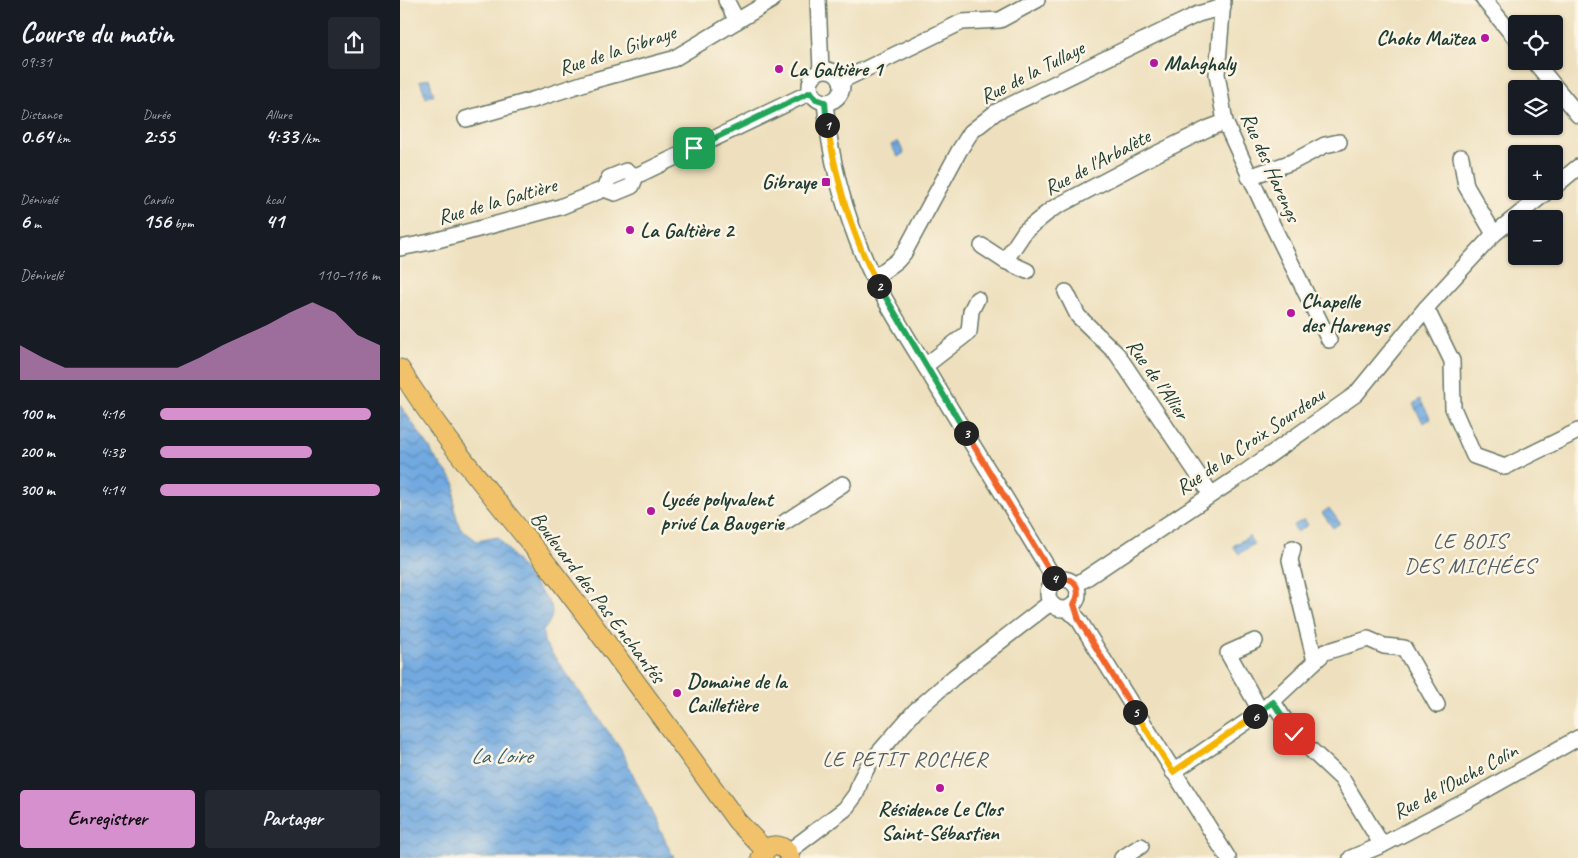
<!DOCTYPE html>
<html lang="fr">
<head>
<meta charset="utf-8">
<style>
  :root { --surface:#171b24; --page:#242831; --text:#f1f3f6; --muted:#9ea1a6; --accent:#d690ce }
  body { margin:0; font-family:Caveat,sans-serif; background:var(--page); color:var(--text); height:100vh; display:flex; flex-direction:column; font-size:19px; white-space:nowrap }
  * { box-sizing:border-box; margin:0 }
  p { font-size:16px; color:var(--muted) }
  .icon { flex:none; width:28px; height:28px; fill:none; stroke:currentColor; stroke-width:2; stroke-linecap:round; stroke-linejoin:round }
  .map { position:relative; flex:1; overflow:hidden }
  .drawer { display:flex; flex-direction:column; background:var(--surface); width:400px }
  .drawer>* { flex:none }
  .buttons { position:absolute; left:1108px; top:15px; display:grid; gap:10px }
  .buttons a { display:grid; place-items:center; width:55px; height:55px; border-radius:5px; background:var(--surface); box-shadow:0 1px 4px #0004; font-size:25px }
  .pin { position:absolute; display:grid; place-items:center; width:42px; height:42px; color:#fff; margin:-21px; border-radius:10px; box-shadow:0 2px 8px #0006 }
  .km { position:absolute; width:25px; height:25px; margin:-12px; border-radius:50%; background:#222; color:#fff; font-size:14px; line-height:25px; text-align:center }
  .round { display:grid; place-items:center; flex:none; width:52px; height:52px; border-radius:5px; background:var(--page) }
  .summary { display:flex; align-items:center; justify-content:space-between; height:85px; padding:0 20px }
  h1 { font-size:28px; font-weight:600; line-height:38px }
  .metrics { display:grid; grid-template-columns:repeat(3,1fr); gap:8px; height:85px; padding:5px 20px }
  .metrics div { display:grid; align-content:center }
  .metrics b { font-size:21px; font-weight:600 }
  .metrics small { font-size:14px; font-weight:400 }
  .metrics p { font-size:14px }
  .chart { height:140px; padding:10px 20px }
  .chart p { display:flex; justify-content:space-between }
  .chart svg { width:100%; height:90px; margin-top:5px; fill:var(--accent); opacity:.7 }
  .action { display:flex; gap:10px; margin-top:auto; padding:10px 20px }
  .action a { flex:1; height:58px; border-radius:5px; background:var(--accent); color:#111; font-size:20px; font-weight:600; line-height:58px; text-align:center }
  .action a+a { background:var(--page); color:var(--text) }
  ul { padding:0 20px; list-style:none; font-size:16px }
  li { display:grid; grid-template-columns:80px 60px 1fr; align-items:center; height:38px }
  li i { height:12px; border-radius:6px; background:var(--accent) }
  main { display:flex; flex:1; min-height:0 }
  .map>svg:first-child { display:block }
  .water { fill:url(#water-waves); stroke:#48738a }
  .lines { fill:none; stroke-linecap:round; stroke-linejoin:round }
  .minor-casing { stroke:#677664; stroke-width:18 }
  .major-casing { stroke:#677664; stroke-width:21 }
  .minor { stroke:#fff; stroke-width:15 }
  .major { stroke:#f2c26a; stroke-width:19 }
  .split-1-casing { stroke:#fff; stroke-width:10 }
  .split-2-casing { stroke:#fff; stroke-width:10 }
  .split-3-casing { stroke:#fff; stroke-width:10 }
  .split-4-casing { stroke:#fff; stroke-width:10 }
  .split-5-casing { stroke:#fff; stroke-width:10 }
  .split-6-casing { stroke:#fff; stroke-width:10 }
  .split-7-casing { stroke:#fff; stroke-width:10 }
  .split-1 { stroke:#22a559; stroke-width:6 }
  .split-2 { stroke:#f5b400; stroke-width:6 }
  .split-3 { stroke:#22a559; stroke-width:6 }
  .split-4 { stroke:#f0652b; stroke-width:6 }
  .split-5 { stroke:#f0652b; stroke-width:6 }
  .split-6 { stroke:#f5b400; stroke-width:6 }
  .split-7 { stroke:#22a559; stroke-width:6 }
  .poi-dot { fill:#b5179e; stroke:#fcf5e5; stroke-width:2 }
  .labels { text-anchor:middle; dominant-baseline:central; stroke-width:5; stroke-linejoin:round; paint-order:stroke }
  .poi-label { font-size:21px; font-weight:bold; fill:#1f3d34; stroke:#fcf5e5; text-anchor:start }
  .street-label { font-size:21px; fill:#1f3d34; stroke:#fcf5e5 }
  .neighbourhood-label { font-size:22px; letter-spacing:1px; fill:#525f67; stroke:#fcf5e5 }
  .water-label { font-size:22px; font-style:italic; fill:#385d68; stroke:#fcf5e5 }
</style>
</head>
<body>
<main>
<section class="drawer">
<div class="summary"><div><h1>Course du matin</h1><p>09:31</p></div><a class="round"><svg class="icon" aria-label="share" viewBox="0 0 24 24"><path d="M12 15V3M7 8l5-5 5 5M5 13v7h14v-7"/></svg></a></div>
<div class="metrics">
<div><p>Distance</p><b>0.64<small> km</small></b></div>
<div><p>Durée</p><b>2:55</b></div>
<div><p>Allure</p><b>4:33<small> /km</small></b></div>
</div>
<div class="metrics">
<div><p>Dénivelé</p><b>6<small> m</small></b></div>
<div><p>Cardio</p><b>156<small> bpm</small></b></div>
<div><p>kcal</p><b>41</b></div>
</div>
<div class="chart"><p><span>Dénivelé</span>110–116 m</p>
<svg viewBox="0 0 160 44" preserveAspectRatio="none"><path d="M0 44V27L10 33L20 38L30 38L40 38L50 38L60 38L70 38L80 33L90 27L100 22L110 17L120 11L130 6L140 11L150 22L160 27V44z"/></svg>
</div>
<ul>
<li><b>100 m</b>4:16<i style="width:96%"></i></li>
<li><b>200 m</b>4:38<i style="width:69%"></i></li>
<li><b>300 m</b>4:14<i style="width:100%"></i></li>
</ul>
<div class="action"><a>Enregistrer</a><a>Partager</a></div>
</section>
<div class="map">
<svg width="1178" height="858" viewBox="0 0 1178 858">
  <defs>
    <pattern id="water-waves" width="16" height="10" patternUnits="userSpaceOnUse" patternTransform="scale(1.25)"><rect width="16" height="10" fill="#71a9e0"/><path d="M0 5q4-4 8 0t8 0" fill="none" stroke="#5c8bb6"/></pattern>
  </defs>
  <rect width="100%" height="100%" fill="#fcf5e5"/>
  <filter id="ink" filterUnits="userSpaceOnUse"><feTurbulence type="fractalNoise" baseFrequency=".02" numOctaves="2"/><feDisplacementMap in="SourceGraphic" scale="10" xChannelSelector="R" yChannelSelector="G"/><feConvolveMatrix kernelMatrix="1 2 1 2 8 2 1 2 1" color-interpolation-filters="sRGB"/></filter>
  <filter id="wash" filterUnits="userSpaceOnUse"><feTurbulence type="fractalNoise" baseFrequency=".0096" numOctaves="4" result="noise"/><feDisplacementMap in="SourceGraphic" scale="20" xChannelSelector="R" yChannelSelector="G"/><feGaussianBlur stdDeviation="1.12" result="paint"/><feColorMatrix in="noise" values="0 0 0 0 0 0 0 0 0 0 0 0 0 0 0 0 0 1.4 0 .05"/><feComposite in="paint" operator="in"/></filter>
  <g filter="url(#wash)">
    <rect width="100%" height="100%" fill="#eee0be"/>
    <g class="water">
      <path d="M29 78 34 95 26 98 20 81Z"/>
      <path d="M498 141 504 153 498 157 491 145Z"/>
      <path d="M1020 399 1031 419 1023 423 1013 404Z"/>
      <path d="M0 405 31 450 33 455 55 482 54 508 60 528 77 541 98 537 151 605C154 617 150 622 143 631L144 642 220 748 274 858H0Z"/>
      <path d="M929 508 940 523 933 528 922 513Z"/>
      <path d="M904 519 908 525 897 532 893 526Z"/>
      <path d="M849 536 854 544 839 554 833 546Z"/>
    </g>
  </g>
  <g filter="url(#ink)">
    <g class="lines">
      <defs>
        <g id="minor">
          <path d="M326 0 337 21"/>
          <path d="M418 0 421 70"/>
          <path d="M823 0 817 74 825 122 869 218 929 340"/>
          <path d="M1084 0 1116 39"/>
          <path d="M1134 61 1178 115"/>
          <circle cx="426" cy="86" r="16"/>
          <path d="M441 81 562 22 600 20 637 0"/>
          <path d="M425 102C430 162 447 223 473 277 492 315 517 352 538 388 577 453 617 516 655 580"/>
          <path d="M66 119 136 99 191 81 273 59 372 0"/>
          <path d="M1061 157 1066 186 1094 234"/>
          <path d="M849 177 892 162 925 145 939 142"/>
          <path d="M1154 187 1178 167"/>
          <path d="M204 189 215 193 232 186 236 176 411 92"/>
          <path d="M582 246 605 261 625 231 652 209 756 154 809 128 825 122"/>
          <path d="M0 248 30 242 160 207 204 189 209 178 226 171 236 176"/>
          <path d="M605 261 627 271"/>
          <path d="M474 278 497 261 504 253 559 151 571 132 596 112 798 14 823 7"/>
          <path d="M666 292 678 316 717 354 811 494"/>
          <path d="M1026 308 1052 361 1053 408 1074 456 1105 467 1178 431"/>
          <path d="M525 366 569 332 571 311 577 299"/>
          <path d="M385 522 443 484"/>
          <path d="M893 548 890 560 915 661"/>
          <circle cx="663" cy="594" r="15"/>
          <path d="M676 585 844 473 956 394 1026 308 1094 234 1148 191"/>
          <path d="M667 609 679 620 690 638 828 858"/>
          <path d="M855 641 828 653 861 712"/>
          <path d="M873 702 894 734 942 779 982 845"/>
          <path d="M773 772 861 712 925 652 968 639 984 646 1004 648 1037 705"/>
          <path d="M388 852 445 809 456 794 461 779 469 764 515 711 530 698 554 677 650 603"/>
          <path d="M722 858 741 846"/>
          <path d="M951 858 982 845 1068 800 1178 738"/>
        </g>
        <g id="major">
          <path d="M0 369C43 440 99 502 150 568 214 651 275 736 337 821L365 850"/>
          <path d="M361 858 367 848C377 843 387 847 390 858"/>
        </g>
      </defs>
      <use href="#minor" class="minor-casing"/>
      <use href="#major" class="major-casing"/>
      <use href="#minor" class="minor"/>
      <use href="#major" class="major"/>
    </g>
  </g>
  <g class="lines" filter="url(#ink)">
    <defs>
      <path id="split-1" d="M294 148 411 92 416 99 425 102 427 125"/>
      <path id="split-2" d="M427 125C437 181 451 236 479 286"/>
      <path id="split-3" d="M479 286 566 433"/>
      <path id="split-4" d="M566 433 654 578"/>
      <path id="split-5" d="M654 578 655 580C673 575 684 588 674 604L679 620 735 712"/>
      <path id="split-6" d="M735 712 773 772 855 716"/>
      <path id="split-7" d="M855 716 873 702 894 734"/>
    </defs>
    <use href="#split-1" class="split-1-casing"/>
    <use href="#split-2" class="split-2-casing"/>
    <use href="#split-3" class="split-3-casing"/>
    <use href="#split-4" class="split-4-casing"/>
    <use href="#split-5" class="split-5-casing"/>
    <use href="#split-6" class="split-6-casing"/>
    <use href="#split-7" class="split-7-casing"/>
    <use href="#split-1" class="split-1"/>
    <use href="#split-2" class="split-2"/>
    <use href="#split-3" class="split-3"/>
    <use href="#split-4" class="split-4"/>
    <use href="#split-5" class="split-5"/>
    <use href="#split-6" class="split-6"/>
    <use href="#split-7" class="split-7"/>
  </g>
  <g class="poi-dot">
    <circle cx="1085" cy="38" r="5"/>
    <circle cx="754" cy="63" r="5"/>
    <circle cx="379" cy="69" r="5"/>
    <rect x="421" y="177" width="10" height="10" rx="2.5"/>
    <circle cx="230" cy="230" r="5"/>
    <circle cx="891" cy="313" r="5"/>
    <circle cx="251" cy="511" r="5"/>
    <circle cx="277" cy="693" r="5"/>
    <circle cx="540" cy="788" r="5"/>
  </g>
  <g class="labels">
    <g class="poi-label">
      <text x="1075" y="38" text-anchor="end">Choko Maïtea</text>
      <text x="764" y="63">Mahghaly</text>
      <text x="389" y="69">La Galtière 1</text>
      <text x="416" y="182" text-anchor="end">Gibraye</text>
      <text x="240" y="230">La Galtière 2</text>
      <text x="901" y="301">Chapelle<tspan x="901" dy="24">des Harengs</tspan></text>
      <text x="261" y="499">Lycée polyvalent<tspan x="261" dy="24">privé La Baugerie</tspan></text>
      <text x="287" y="681">Domaine de la<tspan x="287" dy="24">Cailletière</tspan></text>
      <text x="540" y="809" text-anchor="middle">Résidence Le Clos<tspan x="540" dy="24">Saint-Sébastien</tspan></text>
    </g>
    <g class="street-label">
      <text transform="translate(217 50) rotate(-18)">Rue de la Gibraye</text>
      <text transform="translate(632 72) rotate(-27)">Rue de la Tullaye</text>
      <text transform="translate(697 162) rotate(-28)">Rue de l'Arbalète</text>
      <text transform="translate(871 167) rotate(66)">Rue des Harengs</text>
      <text transform="translate(97 201) rotate(-16)">Rue de la Galtière</text>
      <text transform="translate(758 379) rotate(55)">Rue de l'Allier</text>
      <text transform="translate(850 441) rotate(-34)">Rue de la Croix Sourdeau</text>
      <text transform="translate(198 597) rotate(53)">Boulevard des Pas Enchantés</text>
      <text transform="translate(1055 781) rotate(-28)">Rue de l'Ouche Colin</text>
    </g>
    <g class="neighbourhood-label">
      <text x="1070" y="541">LE BOIS<tspan x="1070" dy="25">DES MICHÉES</tspan></text>
      <text x="505" y="759">LE PETIT ROCHER</text>
    </g>
    <g class="water-label">
      <text x="101" y="756">La Loire</text>
    </g>
  </g>
</svg>
<div class="buttons">
<a><svg class="icon" aria-label="locate" viewBox="0 0 24 24"><circle cx="12" cy="12" r="6"/><path d="M12 2v4M12 18v4M2 12h4M18 12h4"/></svg></a>
<a><svg class="icon" aria-label="layers" viewBox="0 0 24 24"><path d="M12 4l9 5-9 5-9-5zM3 14l9 5 9-5"/></svg></a>
<a>+</a>
<a>−</a>
</div>
<div class="pin" style="left:294px;top:148px;background:#1e9e55"><svg class="icon" aria-label="arrive" viewBox="0 0 24 24"><path d="M6 21V4h12l-3 4 3 4H6"/></svg></div>
<div class="pin" style="left:894px;top:734px;background:#d93025"><svg class="icon" aria-label="check" viewBox="0 0 24 24"><path d="M5 12l5 5 9-10"/></svg></div>
<b class="km" style="left:427px;top:125px">1</b>
<b class="km" style="left:479px;top:286px">2</b>
<b class="km" style="left:566px;top:433px">3</b>
<b class="km" style="left:654px;top:578px">4</b>
<b class="km" style="left:735px;top:712px">5</b>
<b class="km" style="left:855px;top:716px">6</b>
</div>
</main>
</body>
</html>
